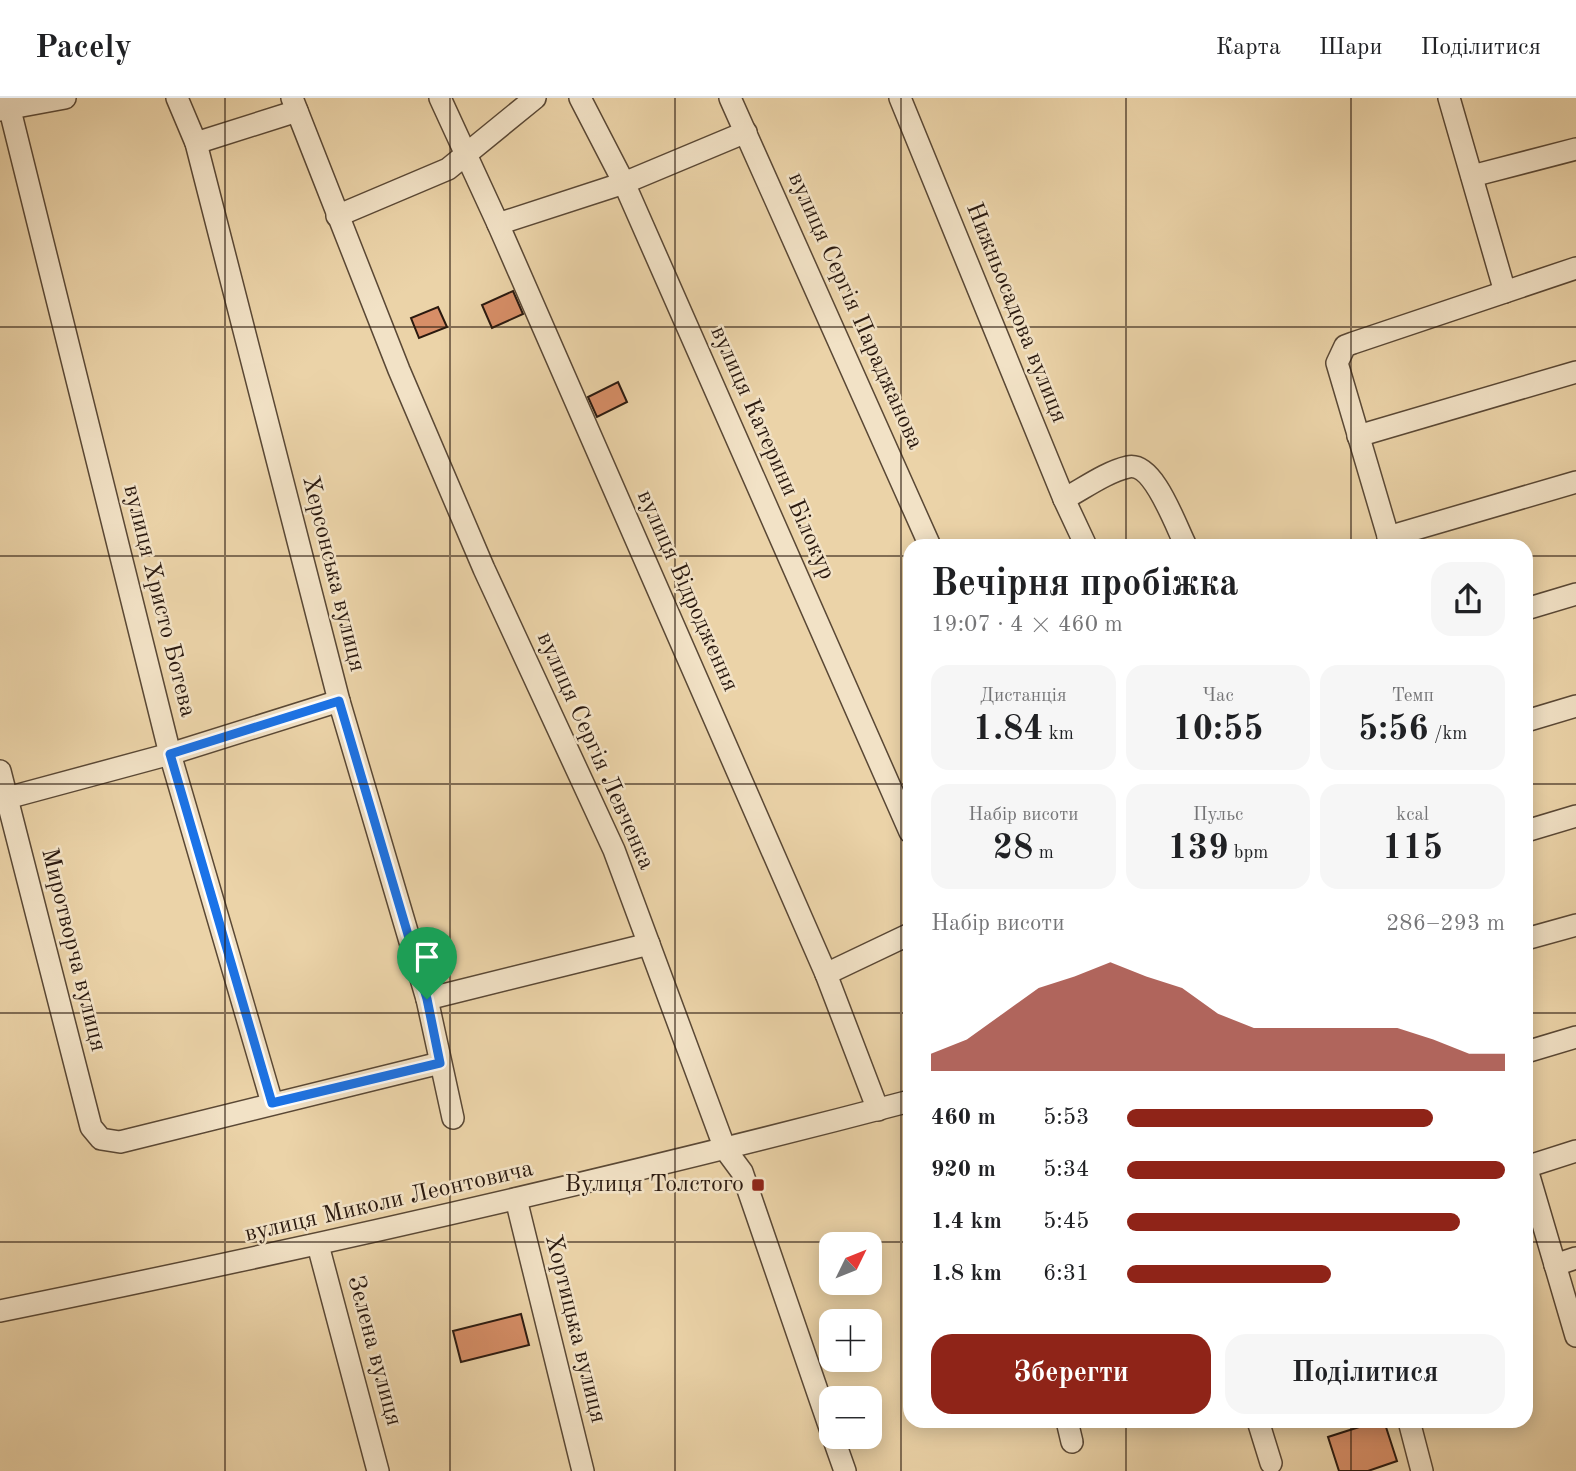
<!DOCTYPE html>
<html lang="uk">
<head>
<meta charset="utf-8">
<style>
  :root { --surface:#fff; --page:#f6f6f6; --text:#202124; --muted:#757577; --line:#e0e0e0; --accent:#8f2418 }
  body { margin:0; font-family:"Old Standard TT",serif; background:var(--page); color:var(--text); height:100vh; display:flex; flex-direction:column; font-size:26px; white-space:nowrap }
  * { box-sizing:border-box; margin:0 }
  p { font-size:23px; color:var(--muted) }
  .icon { flex:none; width:38px; height:38px; fill:none; stroke:currentColor; stroke-width:2; stroke-linecap:round; stroke-linejoin:round }
  .map { position:relative; flex:1; overflow:hidden }
  .sheet { position:absolute; left:903px; top:441px; width:630px; height:889px; display:flex; flex-direction:column; background:var(--surface); border-radius:21px; box-shadow:0 4px 18px #0003 }
  .sheet>* { flex:none }
  .needle { width:46px; rotate:47deg }
  .tools { position:absolute; left:819px; top:1134px; display:grid; gap:14px }
  .tools a { display:grid; place-items:center; width:63px; height:63px; border-radius:14px; background:var(--surface); box-shadow:0 4px 18px #0003; font-size:35px }
  .pin { position:absolute; display:grid; place-items:center; width:60px; height:60px; color:#fff; margin:-72px -30px; border-radius:50% 50% 50% 0; rotate:-45deg; box-shadow:0 0 7px #0007 }
  .pin .icon { rotate:45deg }
  .round { display:grid; place-items:center; flex:none; width:74px; height:74px; border-radius:21px; background:var(--page) }
  .head { display:flex; align-items:center; justify-content:space-between; height:119px; padding:0 28px }
  h1 { font-size:38px; font-weight:700; line-height:52px }
  .stats { display:grid; grid-template-columns:repeat(3,1fr); gap:10px; height:119px; padding:7px 28px }
  .stats div { display:grid; align-content:center; border-radius:18px; background:var(--page); text-align:center }
  .stats b { font-size:35px; font-weight:700 }
  .stats small { font-size:19px; font-weight:400 }
  .stats p { font-size:19px }
  .chart { height:196px; padding:14px 28px }
  .chart p { display:flex; justify-content:space-between }
  .chart svg { width:100%; height:126px; margin-top:7px; fill:var(--accent); opacity:.7 }
  .primary-button { display:flex; gap:14px; margin-top:auto; padding:14px 28px }
  .primary-button a { flex:1; height:80px; border-radius:21px; background:var(--accent); color:#fff; font-size:28px; font-weight:700; line-height:80px; text-align:center }
  .primary-button a+a { background:var(--page); color:var(--text) }
  ul { padding:0 28px; list-style:none; font-size:23px }
  li { display:grid; grid-template-columns:112px 84px 1fr; align-items:center; height:52px }
  li i { height:18px; border-radius:9px; background:var(--accent) }
  header { display:flex; align-items:center; gap:42px; box-sizing:border-box; height:98px; padding:0 35px; background:var(--surface); border-bottom:2px solid var(--line) }
  header strong { font-size:33px }
  nav { display:flex; gap:38px; margin-inline-start:auto; font-size:24px }
  .map>svg:first-child { display:block }
  .building { fill:#d78e67; stroke:#2a190f; stroke-width:2 }
  .lines { fill:none; stroke-linecap:round; stroke-linejoin:round }
  .minor-casing { stroke:#5a4835; stroke-width:24 }
  .minor { stroke:#f2e2c6; stroke-width:21 }
  .route-casing { stroke:#fff; stroke-width:14 }
  .route { stroke:#1a73e8; stroke-width:9 }
  .grid { fill:none; stroke:#2a190f; stroke-width:2; stroke-opacity:0.55 }
  .poi-dot { fill:#8f2418; stroke:#f2e2c6; stroke-width:2.5 }
  .labels { text-anchor:middle; dominant-baseline:central; stroke-width:5; stroke-linejoin:round; paint-order:stroke }
  .street-label { font-size:24px; fill:#2a190f; stroke:#f2e2c6 }
  .poi-label { font-size:24px; fill:#2a190f; stroke:#f2e2c6; text-anchor:end }
</style>
</head>
<body>
<header>
<strong>Pacely</strong>
<nav><a>Карта</a><a>Шари</a><a>Поділитися</a></nav>
</header>
<div class="map">
<svg width="1576" height="1373" viewBox="0 0 1576 1373">
  <rect width="100%" height="100%" fill="#ebd3a8"/>
  <filter id="stains"><feTurbulence type="fractalNoise" baseFrequency=".00286" numOctaves="4"/><feColorMatrix values="0 0 0 0 .2 0 0 0 0 .09 0 0 0 0 .02 0 0 0 .5 -.17"/></filter>
  <radialGradient id="worn" r=".72"><stop offset=".6" stop-color="#630" stop-opacity="0"/><stop offset="1" stop-color="#630" stop-opacity=".3"/></radialGradient>
  <g class="building">
    <path d="M513 193 523 216 492 230 482 207Z"/>
    <path d="M438 209 447 229 419 240 411 220Z"/>
    <path d="M618 284 627 304 597 319 588 299Z"/>
    <path d="M521 1216 529 1247 461 1264 453 1233Z"/>
    <path d="M1378 1323H1384L1397 1363 1368 1373H1339L1328 1339Z"/>
  </g>
  <g class="lines">
    <defs>
      <g id="minor">
        <path d="M7 0 170 656 272 1005"/>
        <path d="M177 0 196 45 339 603 427 901 453 1020"/>
        <path d="M292 0 399 272 484 471 614 752 725 1051 742 1074 831 1333"/>
        <path d="M440 0 498 126 826 876 878 1012"/>
        <path d="M580 0 624 85 910 734"/>
        <path d="M730 0 930 448"/>
        <path d="M900 0 1064 401 1086 448"/>
        <path d="M1449 0 1505 194"/>
        <path d="M0 12 65 0"/>
        <path d="M196 45 297 13"/>
        <path d="M1472 78 1576 51"/>
        <path d="M337 118 448 71 535 0"/>
        <path d="M498 126 624 85 746 34"/>
        <path d="M1358 338 1576 274"/>
        <path d="M1064 401C1083 391 1106 374 1128 369 1154 363 1176 429 1186 448"/>
        <path d="M1388 439 1576 384"/>
        <path d="M1391 448 1337 265 1345 248 1353 245 1576 170"/>
        <path d="M1526 511 1576 496"/>
        <path d="M1526 623 1576 608"/>
        <path d="M0 673 91 1029 101 1041 120 1044 440 965"/>
        <path d="M7 700 170 656 339 603"/>
        <path d="M1526 733 1576 718"/>
        <path d="M1526 841 1576 827"/>
        <path d="M826 876 910 836"/>
        <path d="M427 901 649 846"/>
        <path d="M1526 954 1576 939"/>
        <path d="M1526 1068 1576 1238"/>
        <path d="M1526 1069 1576 1053"/>
        <path d="M516 1101 583 1373"/>
        <path d="M318 1147 378 1373"/>
        <path d="M1555 1167 1576 1160"/>
        <path d="M0 1213C305 1151 609 1082 910 1003"/>
        <path d="M1067 1323 1072 1344"/>
        <path d="M1258 1323 1271 1365"/>
        <path d="M1409 1323 1422 1373"/>
        <path d="M833 1339 845 1373"/>
      </g>
    </defs>
    <use href="#minor" class="minor-casing"/>
    <use href="#minor" class="minor"/>
  </g>
  <g class="lines">
    <defs>
      <path id="route" d="M339 603 427 901 440 965 272 1005 170 656Z"/>
    </defs>
    <use href="#route" class="route-casing"/>
    <use href="#route" class="route"/>
  </g>
  <path class="grid" d="M225 0V1373M450 0V1373M675 0V1373M901 0V1373M1126 0V448M1351 0V448M0 229H1576M0 458H910M1526 458H1576M0 686H910M1526 686H1576M0 915H910M1526 915H1576M0 1144H910M1526 1144H1576M1126 1323V1373M1351 1323V1373"/>
  <rect class="poi-dot" x="751" y="1080" width="14" height="14" rx="3.5"/>
  <g class="labels">
    <g class="street-label">
      <text transform="translate(855 213) rotate(66)">вулиця Сергія Параджанова</text>
      <text transform="translate(1016 215) rotate(68)">Нижньосадова вулиця</text>
      <text transform="translate(772 355) rotate(66)">вулиця Катерини Білокур</text>
      <text transform="translate(333 476) rotate(76)">Херсонська вулиця</text>
      <text transform="translate(687 493) rotate(66)">вулиця Відродження</text>
      <text transform="translate(159 503) rotate(76)">вулиця Христо Ботева</text>
      <text transform="translate(595 653) rotate(66)">вулиця Сергія Левченка</text>
      <text transform="translate(73 852) rotate(76)">Миротворча вулиця</text>
      <text transform="translate(389 1104) rotate(-13)">вулиця Миколи Леонтовича</text>
      <text transform="translate(575 1231) rotate(76)">Хортицька вулиця</text>
      <text transform="translate(374 1253) rotate(75)">Зелена вулиця</text>
    </g>
    <g class="poi-label">
      <text x="744" y="1087">Вулиця Толстого</text>
    </g>
  </g>
  <rect width="100%" height="100%" filter="url(#stains)"/>
  <rect width="100%" height="100%" fill="url(#worn)"/>
</svg>
<div class="tools">
<a><svg class="needle" viewBox="-14 -14 28 28"><path d="M0-13l5 13h-10z" fill="#e53935"/><path d="M0 13l5-13h-10z" fill="#757577"/></svg></a>
<a>+</a>
<a>−</a>
</div>
<div class="pin" style="left:427px;top:901px;background:#1e9e55"><svg class="icon" aria-label="arrive" viewBox="0 0 24 24"><path d="M6 21V4h12l-3 4 3 4H6"/></svg></div>
<section class="sheet">
<div class="head"><div><h1>Вечірня пробіжка</h1><p>19:07 · 4 × 460 m</p></div><a class="round"><svg class="icon" aria-label="share" viewBox="0 0 24 24"><path d="M12 15V3M7 8l5-5 5 5M5 13v7h14v-7"/></svg></a></div>
<div class="stats">
<div><p>Дистанція</p><b>1.84<small> km</small></b></div>
<div><p>Час</p><b>10:55</b></div>
<div><p>Темп</p><b>5:56<small> /km</small></b></div>
</div>
<div class="stats">
<div><p>Набір висоти</p><b>28<small> m</small></b></div>
<div><p>Пульс</p><b>139<small> bpm</small></b></div>
<div><p>kcal</p><b>115</b></div>
</div>
<div class="chart"><p><span>Набір висоти</span>286–293 m</p>
<svg viewBox="0 0 160 44" preserveAspectRatio="none"><path d="M0 44V38L10 33L20 24L30 15L40 11L50 6L60 11L70 15L80 24L90 29L100 29L110 29L120 29L130 29L140 33L150 38L160 38V44z"/></svg>
</div>
<ul>
<li><b>460 m</b>5:53<i style="width:81%"></i></li>
<li><b>920 m</b>5:34<i style="width:100%"></i></li>
<li><b>1.4 km</b>5:45<i style="width:88%"></i></li>
<li><b>1.8 km</b>6:31<i style="width:54%"></i></li>
</ul>
<div class="primary-button"><a>Зберегти</a><a>Поділитися</a></div>
</section>
</div>
</body>
</html>
